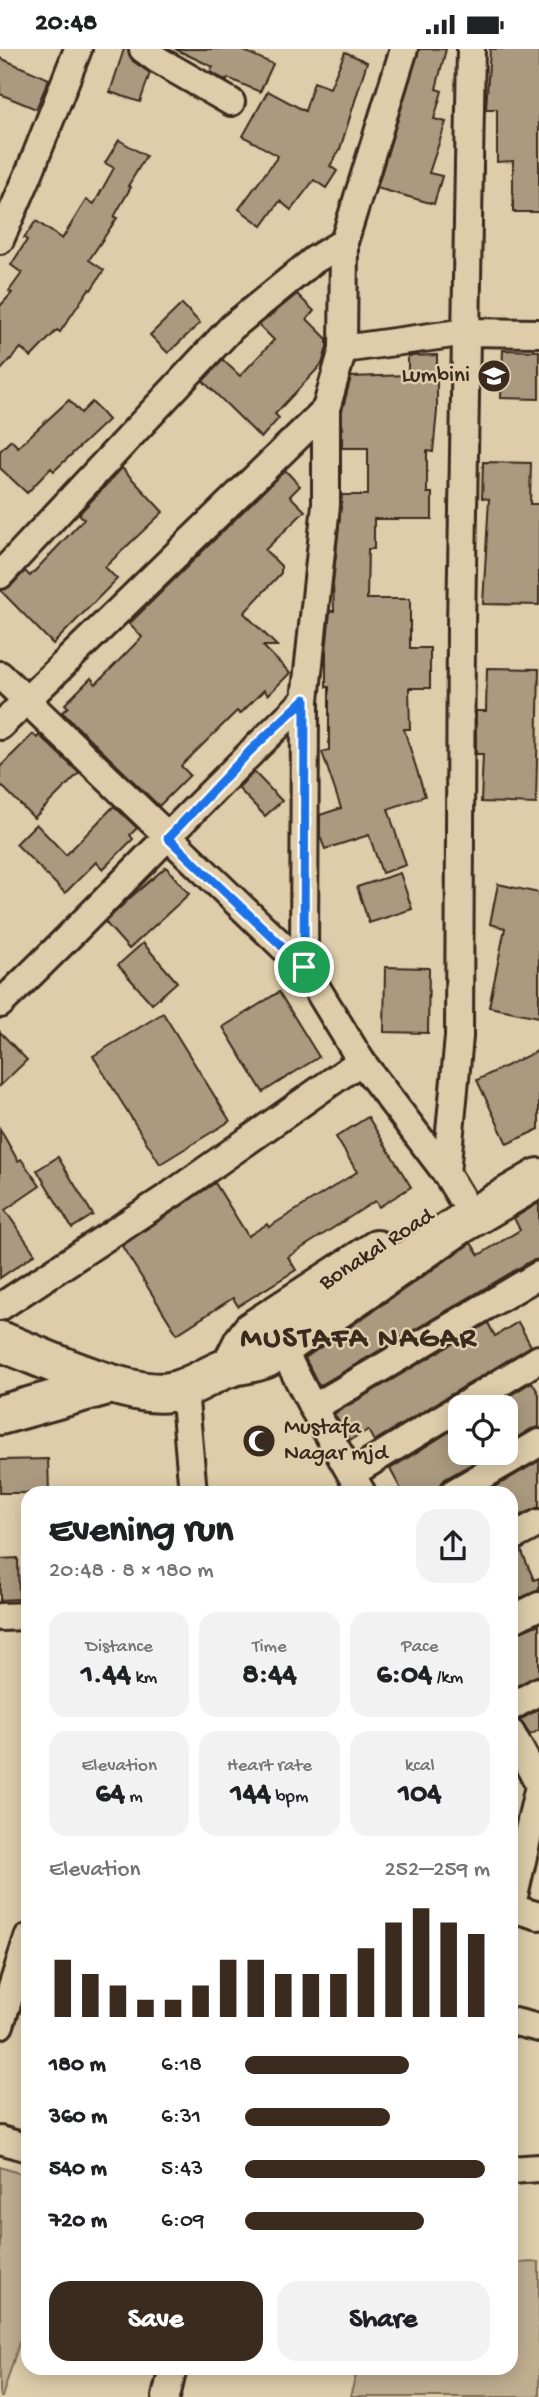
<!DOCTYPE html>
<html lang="en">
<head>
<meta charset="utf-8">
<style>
  :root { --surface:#fff; --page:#f2f2f2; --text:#202124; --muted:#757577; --accent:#3b2a1e }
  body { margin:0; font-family:"Gochi Hand",sans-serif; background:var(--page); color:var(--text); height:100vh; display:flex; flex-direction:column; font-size:26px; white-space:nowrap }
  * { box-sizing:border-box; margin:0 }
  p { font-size:23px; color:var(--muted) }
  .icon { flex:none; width:38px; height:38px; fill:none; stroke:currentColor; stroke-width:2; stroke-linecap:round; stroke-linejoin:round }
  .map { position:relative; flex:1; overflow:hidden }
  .drawer { position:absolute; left:21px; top:1437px; width:497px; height:889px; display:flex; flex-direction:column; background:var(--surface); border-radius:21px; box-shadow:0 4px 18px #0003 }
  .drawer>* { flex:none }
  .buttons { position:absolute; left:448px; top:1346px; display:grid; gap:14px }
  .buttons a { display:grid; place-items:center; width:70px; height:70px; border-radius:14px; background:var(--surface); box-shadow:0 4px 18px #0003; font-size:35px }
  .pin { position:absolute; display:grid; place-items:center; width:60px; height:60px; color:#fff; margin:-30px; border:4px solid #fff; border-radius:50%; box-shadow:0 2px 7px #0007 }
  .round { display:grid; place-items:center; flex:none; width:74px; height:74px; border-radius:21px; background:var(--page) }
  .summary { display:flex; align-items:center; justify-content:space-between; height:119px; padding:0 28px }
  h1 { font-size:38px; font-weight:700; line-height:52px }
  .figures { display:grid; grid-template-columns:repeat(3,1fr); gap:10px; height:119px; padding:7px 28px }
  .figures div { display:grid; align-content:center; border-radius:18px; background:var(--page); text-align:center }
  .figures b { font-size:30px; font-weight:700 }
  .figures small { font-size:19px; font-weight:400 }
  .figures p { font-size:19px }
  .chart { height:196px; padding:14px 28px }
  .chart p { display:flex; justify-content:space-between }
  .chart svg { width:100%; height:126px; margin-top:7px; stroke:var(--accent); stroke-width:6 }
  .button { display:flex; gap:14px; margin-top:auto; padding:14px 28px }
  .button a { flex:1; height:80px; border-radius:21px; background:var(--accent); color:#fff; font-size:28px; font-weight:700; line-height:80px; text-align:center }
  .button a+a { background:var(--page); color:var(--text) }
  ul { padding:0 28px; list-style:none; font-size:23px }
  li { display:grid; grid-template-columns:112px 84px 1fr; align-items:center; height:52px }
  li i { height:18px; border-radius:9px; background:var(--accent) }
  .status { display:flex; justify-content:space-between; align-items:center; height:49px; padding:0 35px; background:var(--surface); direction:ltr }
  .status svg { height:19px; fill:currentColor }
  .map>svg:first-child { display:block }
  .green { fill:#c0ae91; stroke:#7e6c58; stroke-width:2 }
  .building { fill:#ab9a7f; stroke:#3b2a1e; stroke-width:2 }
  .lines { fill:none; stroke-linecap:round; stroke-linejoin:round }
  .street-casing { stroke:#3b2a1e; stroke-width:32 }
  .secondary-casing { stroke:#3b2a1e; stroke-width:44 }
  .street { stroke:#deccaa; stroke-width:26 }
  .secondary { stroke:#deccaa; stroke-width:38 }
  .route-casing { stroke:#fff; stroke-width:14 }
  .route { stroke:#1a73e8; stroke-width:9 }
  .labels { text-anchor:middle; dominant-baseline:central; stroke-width:5; stroke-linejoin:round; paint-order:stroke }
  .poi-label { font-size:23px; fill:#3b2a1e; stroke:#deccaa; text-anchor:end }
  .street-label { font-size:23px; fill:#3b2a1e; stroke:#deccaa }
  .district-label { font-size:30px; font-weight:bold; letter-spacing:2px; fill:#3b2a1e; stroke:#deccaa }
</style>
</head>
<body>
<div class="status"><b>20:48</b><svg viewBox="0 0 49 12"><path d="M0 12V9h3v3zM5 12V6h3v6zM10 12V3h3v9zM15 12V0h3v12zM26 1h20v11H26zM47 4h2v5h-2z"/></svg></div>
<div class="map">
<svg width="539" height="2348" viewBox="0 0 539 2348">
  <rect width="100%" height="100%" fill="#deccaa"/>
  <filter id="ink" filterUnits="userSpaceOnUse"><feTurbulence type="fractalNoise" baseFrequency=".0143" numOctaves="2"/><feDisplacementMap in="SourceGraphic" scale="14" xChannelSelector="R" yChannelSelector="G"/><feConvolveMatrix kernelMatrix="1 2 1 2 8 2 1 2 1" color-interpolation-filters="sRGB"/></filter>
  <g filter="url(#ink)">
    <g class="green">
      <path d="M0 2118 28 2127V2265L2 2348H0Z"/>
      <path d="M539 2213V2348H350L358 2319H511V2214Z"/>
    </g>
    <g class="building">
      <path d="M124 0H128L133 12 150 24 140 53 110 43Z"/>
      <path d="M175 0H240L273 15 260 43 228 29 227 32 210 23 213 18Z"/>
      <path d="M419 0H446L436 40 442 42 434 70 446 73 429 124 442 127 434 155 377 139Z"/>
      <path d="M490 0H539V163H513V112L497 113V60H486Z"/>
      <path d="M345 3 367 13 340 100 330 117 337 122 326 139 314 131 291 161 280 152 262 177 239 160 278 107 243 87 268 42 305 62 314 33 330 39Z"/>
      <path d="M0 9 49 30 36 60 0 45Z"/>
      <path d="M119 91 146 107 128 137 131 138 114 168 117 169 89 211 104 221 91 241 89 240 60 283 57 281 31 308 21 299 0 322V257L12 244 9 242 22 224 11 216 27 191 24 189 36 172 62 190 86 151 94 155 114 119 105 114Z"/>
      <path d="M297 245 314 262 307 270 327 290V298L322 315 275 365 279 369 261 389 203 332 223 311 240 327 274 291 259 276Z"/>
      <path d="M182 255 200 274 168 304 150 286Z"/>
      <path d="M503 301 539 302V350L501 349Z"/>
      <path d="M437 306V362L433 403 427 402V444H432V470H374V500H368L367 550H410V599H430V639H409L410 680H404L425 747 388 760 406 816 382 824 369 786 325 800 320 787V766L341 759 322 703 329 701V638H326V603L330 562H334L333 535 342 446H368V399H342V362L351 328 408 326V307Z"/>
      <path d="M69 351 81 364 92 353 108 371 54 422 51 419 27 444 0 419V402L11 391 18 398Z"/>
      <path d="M483 413 531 414 530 455H539V556L483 555 489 450 482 449Z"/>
      <path d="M122 419 163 463 105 518 117 530 53 595 0 541 11 537 25 522 30 527 84 470 79 465Z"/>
      <path d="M285 421 300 437 290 447 305 462 265 501 281 517V524L244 564 277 597H263L290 624 268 646 264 641 240 665 237 662 181 717 190 726 159 757 62 663 68 658 65 655 91 629 96 635 142 588 129 575Z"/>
      <path d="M487 619 539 620 536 755 481 753 483 705H476V662H486Z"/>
      <path d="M33 685 37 689 39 686 79 724 34 769 0 735V718Z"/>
      <path d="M254 723 282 752 265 767 238 739Z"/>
      <path d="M114 757 137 779 130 786 133 790 103 820 96 813 65 844 16 795 36 775 66 806Z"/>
      <path d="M166 818 189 845 129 900 105 873 131 848Z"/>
      <path d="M400 824 412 860 369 874 357 838Z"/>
      <path d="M498 835 539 844V968L489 958 505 879 490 875Z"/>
      <path d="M143 894 177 933 152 955 118 916Z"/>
      <path d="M385 918 429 919 428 984 384 983Z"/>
      <path d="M279 943 319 1008 263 1043 223 978Z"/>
      <path d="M163 964 230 1072 160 1115 93 1007Z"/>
      <path d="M0 983 27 1011 0 1037Z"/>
      <path d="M539 1001V1080L507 1095 477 1031Z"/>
      <path d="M368 1068 411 1138 379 1158 375 1152 288 1208 296 1221 238 1257 233 1249 177 1285 122 1197 215 1134 248 1187 267 1175 269 1178 357 1123 336 1088Z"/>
      <path d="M0 1080 18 1112 21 1110 40 1137 5 1161 35 1205 0 1229Z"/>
      <path d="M58 1108 93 1166 72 1179 37 1121Z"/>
      <path d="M539 1154V1210L531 1212 319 1337 305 1309 471 1194 479 1206 520 1181 514 1169Z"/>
      <path d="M518 1273 531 1297 374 1392 368 1381 350 1391 334 1365 488 1274 495 1287Z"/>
      <path d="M532 1333 539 1345V1378L531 1380 506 1395V1358H491Z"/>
      <path d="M460 1376V1404H491L445 1430 434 1444H403L390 1420Z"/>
      <path d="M48 1410 49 1444H0V1411Z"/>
      <path d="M539 1412V1458L511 1471V1444L486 1443Z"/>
      <path d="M521 1501 534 1531 539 1529V1541L511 1553V1505Z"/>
      <path d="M18 1509 19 1550 0 1551V1510Z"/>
      <path d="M539 1575V1626L511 1640V1587Z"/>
      <path d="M539 1660V1681L530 1686 520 1671Z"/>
    </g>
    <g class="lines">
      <defs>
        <g id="street">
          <path d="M143 0 158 11 231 53"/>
          <path d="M404 0 344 193 343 300 326 360V456L305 651 304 918 361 1012 446 1124 460 1147"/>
          <path d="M0 191 28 127 78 0"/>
          <path d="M343 300 467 283 539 284"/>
          <path d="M0 526 232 278 314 211 344 193"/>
          <path d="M0 626 304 918"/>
          <path d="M0 677 326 360"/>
          <path d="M0 955C104 856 201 750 305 651"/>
          <path d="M446 1124 459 988 461 577 471 0"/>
          <path d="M0 1258 172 1145 361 1012"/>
          <path d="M281 1297 313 1359 362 1444"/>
          <path d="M184 1340 193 1444"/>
          <path d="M461 1358 539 1310"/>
          <path d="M313 1359 539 1226"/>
          <path d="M351 1425 460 1358"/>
          <path d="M453 1444 539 1394"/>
          <path d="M511 1489 539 1474"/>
          <path d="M0 1568 28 1567"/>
          <path d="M511 1571 539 1557"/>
          <path d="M511 1658 539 1642"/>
          <path d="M511 1684 539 1735"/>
          <path d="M511 1859 539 1867"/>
          <path d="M511 1860 539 1737"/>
          <path d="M511 1972 539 1979"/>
          <path d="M0 1976 28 1889"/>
          <path d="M0 2091 28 2099"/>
          <path d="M511 2121 539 2119"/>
          <path d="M166 2348 173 2319"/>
        </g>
        <g id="secondary">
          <path d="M0 1292C41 1308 128 1350 170 1343 192 1339 209 1325 230 1318 243 1314 252 1315 266 1309L459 1176 539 1129"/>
          <path d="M231 1318 243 1294 252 1282 377 1201"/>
          <path d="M0 1366 111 1335"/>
        </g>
      </defs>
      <use href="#street" class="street-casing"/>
      <use href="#secondary" class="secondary-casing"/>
      <use href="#street" class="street"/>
      <use href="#secondary" class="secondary"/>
    </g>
  </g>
  <g class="lines" filter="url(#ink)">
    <defs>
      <path id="route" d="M305 650 304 918 168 789 250 702Z"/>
    </defs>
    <use href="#route" class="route-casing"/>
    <use href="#route" class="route"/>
  </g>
  <defs>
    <symbol id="school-disc" viewBox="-11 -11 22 22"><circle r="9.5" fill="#3b2a1e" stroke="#deccaa"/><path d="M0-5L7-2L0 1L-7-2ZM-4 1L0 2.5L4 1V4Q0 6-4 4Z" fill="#fff"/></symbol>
    <symbol id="mosque-disc" viewBox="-11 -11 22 22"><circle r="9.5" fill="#3b2a1e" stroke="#deccaa"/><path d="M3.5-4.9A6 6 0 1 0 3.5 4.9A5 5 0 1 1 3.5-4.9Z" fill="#fff"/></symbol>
  </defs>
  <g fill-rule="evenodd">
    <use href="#school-disc" x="475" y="308" width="38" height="38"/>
    <use href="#mosque-disc" x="240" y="1373" width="38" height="38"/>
  </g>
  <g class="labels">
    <g class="poi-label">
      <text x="470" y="327">Lumbini</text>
      <text x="284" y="1379" text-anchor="start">Mustafa<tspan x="284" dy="26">Nagar mjd</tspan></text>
    </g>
    <g class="street-label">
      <text transform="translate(377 1201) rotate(-33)">Bonakal Road</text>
    </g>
    <g class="district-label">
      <text x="359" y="1291">MUSTAFA NAGAR</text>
    </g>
  </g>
</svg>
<div class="buttons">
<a><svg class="icon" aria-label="locate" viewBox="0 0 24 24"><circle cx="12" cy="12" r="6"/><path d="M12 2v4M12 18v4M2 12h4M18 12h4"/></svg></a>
</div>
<div class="pin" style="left:304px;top:918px;background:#1e9e55"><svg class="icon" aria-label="arrive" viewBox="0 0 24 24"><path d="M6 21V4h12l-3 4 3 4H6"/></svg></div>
<section class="drawer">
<div class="summary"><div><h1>Evening run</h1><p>20:48 · 8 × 180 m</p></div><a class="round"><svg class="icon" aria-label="share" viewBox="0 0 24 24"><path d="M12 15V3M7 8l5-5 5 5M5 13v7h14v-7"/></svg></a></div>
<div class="figures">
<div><p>Distance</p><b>1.44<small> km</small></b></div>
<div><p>Time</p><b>8:44</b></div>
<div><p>Pace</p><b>6:04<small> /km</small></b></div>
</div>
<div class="figures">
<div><p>Elevation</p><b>64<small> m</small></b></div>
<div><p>Heart rate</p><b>144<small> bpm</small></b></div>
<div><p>kcal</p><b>104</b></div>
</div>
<div class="chart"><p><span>Elevation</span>252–259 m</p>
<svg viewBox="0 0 160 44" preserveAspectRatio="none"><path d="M5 44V24M15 44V29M25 44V33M35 44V38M45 44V38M55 44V33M65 44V24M75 44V24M85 44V29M95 44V29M105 44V29M115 44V20M125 44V11M135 44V6M145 44V11M155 44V15"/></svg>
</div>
<ul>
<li><b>180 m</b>6:18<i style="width:67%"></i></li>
<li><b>360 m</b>6:31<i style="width:59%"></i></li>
<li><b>540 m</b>5:43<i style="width:98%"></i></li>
<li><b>720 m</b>6:09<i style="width:73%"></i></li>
</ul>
<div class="button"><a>Save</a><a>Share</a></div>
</section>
</div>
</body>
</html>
